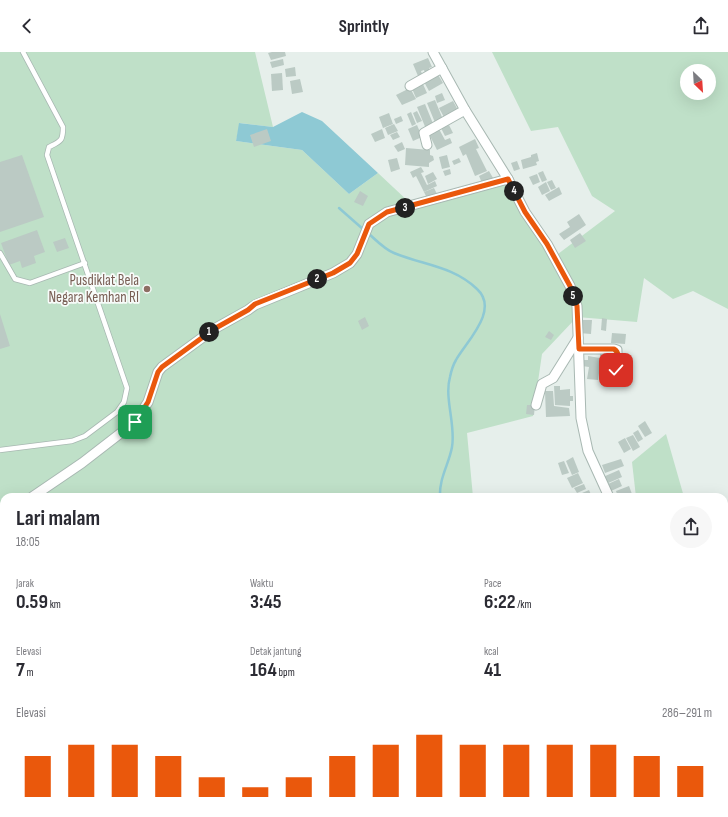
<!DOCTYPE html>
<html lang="id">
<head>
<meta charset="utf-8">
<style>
  :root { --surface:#fff; --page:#f7f7f7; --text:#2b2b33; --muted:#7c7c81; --accent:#ea580c }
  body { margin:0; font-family:"Sofia Sans Condensed",sans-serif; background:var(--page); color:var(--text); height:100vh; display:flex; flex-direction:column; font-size:15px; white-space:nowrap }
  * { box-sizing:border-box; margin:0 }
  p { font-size:13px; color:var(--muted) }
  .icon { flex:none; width:22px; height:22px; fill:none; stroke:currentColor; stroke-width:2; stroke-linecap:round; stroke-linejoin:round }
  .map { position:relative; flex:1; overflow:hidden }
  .details { position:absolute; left:0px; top:441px; width:728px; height:324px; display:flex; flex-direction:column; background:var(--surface); border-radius:12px 12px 0 0; box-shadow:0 4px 16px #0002 }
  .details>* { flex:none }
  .needle { width:26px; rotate:155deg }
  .buttons { position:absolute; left:680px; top:12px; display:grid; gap:8px }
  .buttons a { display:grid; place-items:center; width:36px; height:36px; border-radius:50%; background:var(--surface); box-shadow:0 4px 16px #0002; font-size:20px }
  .pin { position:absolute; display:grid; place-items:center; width:34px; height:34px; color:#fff; margin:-17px; border-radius:8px; box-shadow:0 2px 6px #0006 }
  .km { position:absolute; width:20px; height:20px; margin:-10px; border-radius:50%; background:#222; color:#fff; font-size:11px; line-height:20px; text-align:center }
  .round { display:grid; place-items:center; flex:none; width:42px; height:42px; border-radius:21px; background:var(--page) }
  .overview { display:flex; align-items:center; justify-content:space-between; height:68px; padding:0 16px }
  h1 { font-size:22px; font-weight:700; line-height:30px }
  .figures { display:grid; grid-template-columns:repeat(3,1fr); gap:6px; height:68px; padding:4px 16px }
  .figures div { display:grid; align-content:center }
  .figures b { font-size:20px; font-weight:700 }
  .figures small { font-size:11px; font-weight:400 }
  .figures p { font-size:11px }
  .chart { height:112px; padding:8px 16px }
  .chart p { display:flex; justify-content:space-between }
  .chart svg { width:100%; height:72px; margin-top:4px; stroke:var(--accent); stroke-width:6 }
  header { display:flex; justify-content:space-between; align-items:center; height:52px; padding:0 16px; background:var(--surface); font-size:18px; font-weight:700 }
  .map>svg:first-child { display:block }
  .green { fill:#bfe0c8; fill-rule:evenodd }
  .water { fill:#8ec9d4 }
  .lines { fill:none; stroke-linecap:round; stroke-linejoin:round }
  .stream { stroke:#8ec9d4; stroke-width:2.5 }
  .building { fill:#bbcac4 }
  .lane-casing { stroke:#a8b8b2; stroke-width:6 }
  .street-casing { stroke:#a8b8b2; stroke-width:11 }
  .lane { stroke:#fff; stroke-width:4.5 }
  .street { stroke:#fff; stroke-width:9 }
  .route-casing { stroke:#fff; stroke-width:8 }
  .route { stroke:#ea580c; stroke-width:5 }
  .education-dot { fill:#8d6e63; stroke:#f7fbf9; stroke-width:1.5 }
  .labels { text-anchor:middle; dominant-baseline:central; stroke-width:3.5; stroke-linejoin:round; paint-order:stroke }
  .education-label { font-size:15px; fill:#785e54; stroke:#f7fbf9; text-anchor:end }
</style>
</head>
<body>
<header><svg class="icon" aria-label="back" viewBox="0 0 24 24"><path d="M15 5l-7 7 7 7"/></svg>Sprintly<svg class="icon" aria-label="share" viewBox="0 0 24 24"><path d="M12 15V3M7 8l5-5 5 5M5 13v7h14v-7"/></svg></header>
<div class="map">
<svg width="728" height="765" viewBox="0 0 728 765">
  <rect width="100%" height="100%" fill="#e6efeb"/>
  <g class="green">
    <path d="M0 0H255L273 75 240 71 236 89 302 98 349 142 378 121 409 150 505 132 554 205 615 159 592 144 558 75 531 79 492 0H728V257L693 239 673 247 644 226 637 270 577 265 542 302 533 364 467 381 473 445H4V479L0 480ZM687 19H709V41H687Z"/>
    <path d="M666 382 684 445H636L632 410Z"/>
    <path d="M724 478 728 480V765H300L303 761H724Z"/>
    <path d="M0 622 4 624V761H242V765H0Z"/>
  </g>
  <path class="water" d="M302 60 322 69 378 121 349 142 302 98 236 89 239 71 273 75Z"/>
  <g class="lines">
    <g class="stream">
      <path d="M339 156 364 178"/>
      <path d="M368 181C376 188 384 197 394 201 423 213 453 214 477 237 500 258 466 290 456 308 453 313 451 320 450 325 444 346 456 373 452 395 449 412 439 426 440 445"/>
      <path d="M693 765 696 761"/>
    </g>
  </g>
  <g class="building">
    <path d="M272 0H285L286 4 271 8 268 1Z"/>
    <path d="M428 6 432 15 429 16 430 19 425 21 424 18 421 19 422 22 418 24 413 12Z"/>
    <path d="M283 7 284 13 272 16 270 10Z"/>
    <path d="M295 15 296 24 286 25 285 17Z"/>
    <path d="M282 21 283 38 272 39 271 22Z"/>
    <path d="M437 21 443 31 429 39 423 28Z"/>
    <path d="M300 27 303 40 292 42 290 29Z"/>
    <path d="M422 30 427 41 416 46 411 34Z"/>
    <path d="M410 36 416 47 402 53 396 43Z"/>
    <path d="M442 41 445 48 437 51 435 44Z"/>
    <path d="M435 48 444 70 436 73 427 51Z"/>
    <path d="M453 49 459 60 445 67 439 56Z"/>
    <path d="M425 52 434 74 426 77 417 55Z"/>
    <path d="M417 59 422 69 417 71 413 61Z"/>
    <path d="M411 60 416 72 412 74 407 62Z"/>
    <path d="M389 61 393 72 383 76 379 65Z"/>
    <path d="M401 64 403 69 396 72 394 67Z"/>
    <path d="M394 72 398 79 388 83 385 76Z"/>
    <path d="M417 73 422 85 413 89 408 77Z"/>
    <path d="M449 73 453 81 445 84 441 76Z"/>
    <path d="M267 77 271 89 254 95 250 83Z"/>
    <path d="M382 77 385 86 375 90 371 82Z"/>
    <path d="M439 77 445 88 450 86 452 91 437 98 429 82Z"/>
    <path d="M397 80 400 85 393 88 390 83Z"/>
    <path d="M475 87 479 96 476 97 487 119 475 124 466 102 463 104 459 95Z"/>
    <path d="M402 90 405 97 398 100 394 94Z"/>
    <path d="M406 96 430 98V103L433 104 434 108 429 111V115L405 113Z"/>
    <path d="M537 101 539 109 536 110 537 113 523 117 521 108 531 105V103Z"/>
    <path d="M22 103 44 165 0 180V110Z"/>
    <path d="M447 103 450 115 442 117 439 105Z"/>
    <path d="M397 106 400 117 391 120 388 108Z"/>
    <path d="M459 106 461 110 454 113 452 109Z"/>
    <path d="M517 109 520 117 514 119 511 111Z"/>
    <path d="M421 115 424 120 421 121 427 133 435 129 437 134 424 140 416 124 413 126 410 120Z"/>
    <path d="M450 117 451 122 445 124 443 119Z"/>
    <path d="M489 119 493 126 482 131 479 124Z"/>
    <path d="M543 119 547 128 542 130 538 121Z"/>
    <path d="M433 120 437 127 428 132 425 124Z"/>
    <path d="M537 122 540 130 533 133 529 125Z"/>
    <path d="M552 128 556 136 551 138 547 130Z"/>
    <path d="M546 130 550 139 542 143 538 135Z"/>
    <path d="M559 135 562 142 549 149 545 143Z"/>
    <path d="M434 136 437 142 427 146 424 140Z"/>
    <path d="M360 139 368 144 363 154 354 150Z"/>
    <path d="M579 162 586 173 564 188 559 182 570 175 567 170Z"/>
    <path d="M37 178 45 200 34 204 36 211 22 216 20 209 9 213 1 191Z"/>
    <path d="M580 181 586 189 575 196 570 188Z"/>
    <path d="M65 186 69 196 57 200 53 190Z"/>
    <path d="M0 262 10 294 0 297Z"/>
    <path d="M365 265 369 274 362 278 358 269Z"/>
    <path d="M602 266 607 267 606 279 601 278Z"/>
    <path d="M580 268H592L591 282 579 281Z"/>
    <path d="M549 279 554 283 551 288 545 285Z"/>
    <path d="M612 281 626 282 625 292 611 291Z"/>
    <path d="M600 300 613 302 611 316 600 314 598 328 587 327 589 315 582 314 583 308H588V304L600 306Z"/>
    <path d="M601 318 615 322 613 331 599 328Z"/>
    <path d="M554 334H560V338L570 337V344H573V349H570V354L555 353Z"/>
    <path d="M545 339H553L554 354 569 356 570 364 546 365Z"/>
    <path d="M527 353H535L534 363 526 362Z"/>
    <path d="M645 369 652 381 645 385 638 374Z"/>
    <path d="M638 378 643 387 638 390 633 381Z"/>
    <path d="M633 383 640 395 633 399 626 386Z"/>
    <path d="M625 386 631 397 624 401 618 390Z"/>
    <path d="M573 405 579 420 572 423 566 409Z"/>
    <path d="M621 407 624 414 605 421 602 413Z"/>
    <path d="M564 409 569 421 562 423 558 411Z"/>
    <path d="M619 418 622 425 606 432 603 425Z"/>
    <path d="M578 421 583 431 572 436 567 426Z"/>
    <path d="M619 427 622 434 611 439 608 432Z"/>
    <path d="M584 432 586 437 577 441 574 436Z"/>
    <path d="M629 434 632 442 618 445 616 439Z"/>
    <path d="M589 438 592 445H575V444Z"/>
    <path d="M228 761H249L248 765Z"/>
  </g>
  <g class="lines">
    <defs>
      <g id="lane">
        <path d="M0 201 15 227 30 231 85 211"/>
        <path d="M0 398 72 389 85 384 117 360 124 350 127 336 47 103 49 95C61 89 63 89 63 75L23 0"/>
      </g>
      <g id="street">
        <path d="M433 0 465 58 508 127 525 160 547 192 570 234 577 254 581 366 588 399 609 445"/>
        <path d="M410 34 442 16"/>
        <path d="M427 93 424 81 465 58"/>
        <path d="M579 297H614L617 298 616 318"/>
        <path d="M536 353 542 332 553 326 578 286"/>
        <path d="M32 445 82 411 135 370 148 350 158 320 162 315 214 277 248 258 255 253 333 221 350 211 357 202 369 172 387 160 508 127"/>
        <path d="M0 479 4 475"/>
      </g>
    </defs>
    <use href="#lane" class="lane-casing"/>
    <use href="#street" class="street-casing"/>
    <use href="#lane" class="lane"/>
    <use href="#street" class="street"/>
  </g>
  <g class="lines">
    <defs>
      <path id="route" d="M135 370 148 350 158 320 162 315 214 277 248 258 255 252 333 221 350 211 357 202 369 172 387 160 508 127 525 160 547 192 570 234 577 254 579 297H614C621 301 617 310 616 318"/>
    </defs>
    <use href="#route" class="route-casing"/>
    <use href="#route" class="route"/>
  </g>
  <circle class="education-dot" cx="147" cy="237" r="4"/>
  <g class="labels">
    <g class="education-label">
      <text x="139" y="228">Pusdiklat Bela<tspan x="139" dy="17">Negara Kemhan RI</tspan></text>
    </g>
  </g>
</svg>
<div class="buttons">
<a><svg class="needle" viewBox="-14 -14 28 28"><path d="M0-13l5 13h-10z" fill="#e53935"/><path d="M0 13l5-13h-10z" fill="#7c7c81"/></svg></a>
</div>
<div class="pin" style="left:135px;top:370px;background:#1e9e55"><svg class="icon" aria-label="arrive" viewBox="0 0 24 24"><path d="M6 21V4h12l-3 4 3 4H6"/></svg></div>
<div class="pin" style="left:616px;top:318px;background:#d93025"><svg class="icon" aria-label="check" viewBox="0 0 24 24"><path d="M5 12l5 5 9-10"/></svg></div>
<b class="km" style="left:209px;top:280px">1</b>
<b class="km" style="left:317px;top:227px">2</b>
<b class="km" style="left:405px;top:156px">3</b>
<b class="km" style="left:514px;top:139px">4</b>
<b class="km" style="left:573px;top:244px">5</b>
<section class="details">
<div class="overview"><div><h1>Lari malam</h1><p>18:05</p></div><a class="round"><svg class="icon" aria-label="share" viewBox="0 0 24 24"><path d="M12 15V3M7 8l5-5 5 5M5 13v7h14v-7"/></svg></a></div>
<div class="figures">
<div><p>Jarak</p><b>0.59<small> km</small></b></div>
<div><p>Waktu</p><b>3:45</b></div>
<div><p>Pace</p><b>6:22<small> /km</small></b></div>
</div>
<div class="figures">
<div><p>Elevasi</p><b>7<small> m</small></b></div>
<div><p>Detak jantung</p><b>164<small> bpm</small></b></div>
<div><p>kcal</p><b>41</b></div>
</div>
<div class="chart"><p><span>Elevasi</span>286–291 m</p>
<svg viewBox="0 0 160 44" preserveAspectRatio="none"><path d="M5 44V19M15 44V12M25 44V12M35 44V19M45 44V32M55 44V38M65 44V32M75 44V19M85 44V12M95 44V6M105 44V12M115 44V12M125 44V12M135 44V12M145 44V19M155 44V25"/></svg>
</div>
</section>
</div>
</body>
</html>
